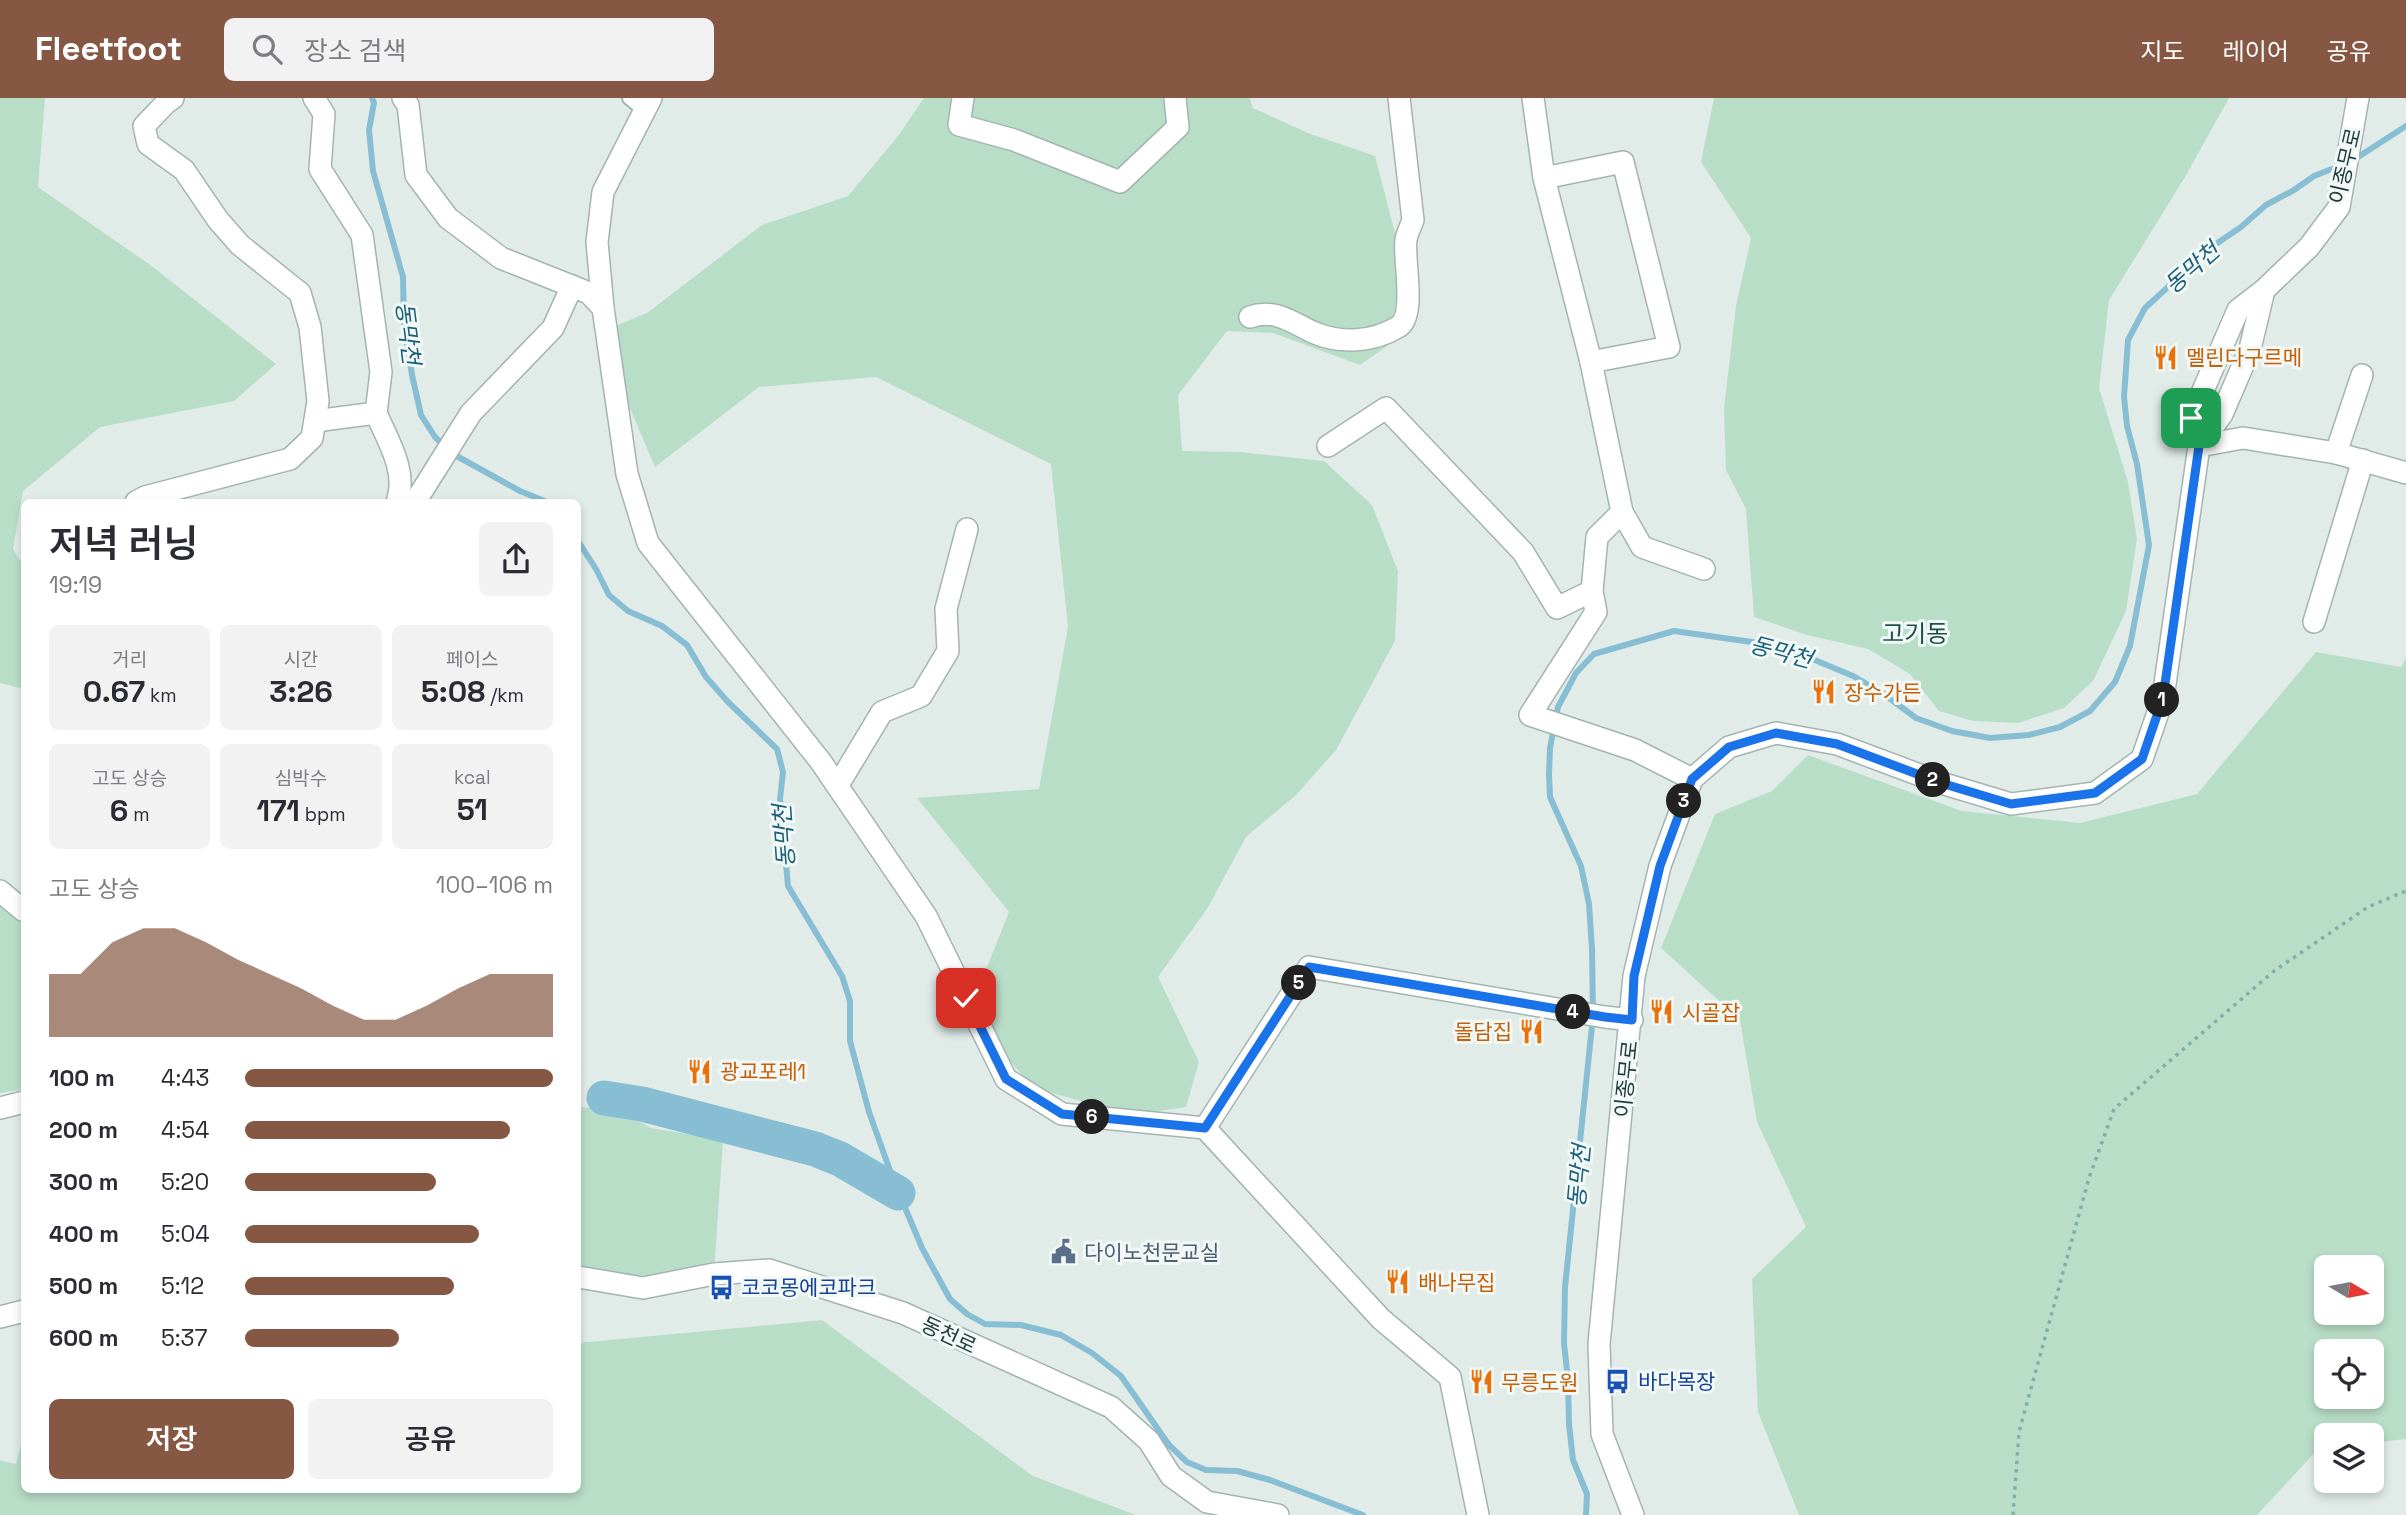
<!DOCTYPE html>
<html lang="ko">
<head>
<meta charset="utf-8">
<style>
  :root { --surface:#fff; --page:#f2f2f3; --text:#2b2b33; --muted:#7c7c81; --accent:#865843 }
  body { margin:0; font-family:"Space Grotesk","Noto Sans KR",sans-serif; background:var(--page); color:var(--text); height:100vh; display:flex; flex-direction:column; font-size:26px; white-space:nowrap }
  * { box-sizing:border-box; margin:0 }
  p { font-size:23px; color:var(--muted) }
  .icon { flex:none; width:38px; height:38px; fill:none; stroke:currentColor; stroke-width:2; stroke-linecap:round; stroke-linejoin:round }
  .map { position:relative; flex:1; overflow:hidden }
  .sheet { position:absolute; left:21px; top:401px; width:560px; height:994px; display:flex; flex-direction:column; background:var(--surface); border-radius:10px; box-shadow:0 4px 10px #0003 }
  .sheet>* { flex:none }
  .needle { width:46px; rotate:100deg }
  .tools { position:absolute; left:2314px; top:1157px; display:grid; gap:14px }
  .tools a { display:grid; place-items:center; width:70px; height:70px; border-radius:10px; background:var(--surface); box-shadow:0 4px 10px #0003; font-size:35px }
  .pin { position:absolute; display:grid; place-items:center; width:60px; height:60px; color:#fff; margin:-30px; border-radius:14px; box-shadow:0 4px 10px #0006 }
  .km { position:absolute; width:35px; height:35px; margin:-18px; border-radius:50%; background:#222; color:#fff; font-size:19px; line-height:35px; text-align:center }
  .round { display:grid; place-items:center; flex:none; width:74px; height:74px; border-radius:10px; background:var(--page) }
  .summary { display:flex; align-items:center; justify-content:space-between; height:119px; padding:0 28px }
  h1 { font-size:38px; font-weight:600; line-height:52px }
  .figures { display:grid; grid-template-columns:repeat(3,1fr); gap:10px; height:119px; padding:7px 28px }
  .figures div { display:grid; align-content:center; border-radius:10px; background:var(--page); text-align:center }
  .figures b { font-size:30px; font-weight:600 }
  .figures small { font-size:19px; font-weight:400 }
  .figures p { font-size:19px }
  .chart { height:196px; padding:14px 28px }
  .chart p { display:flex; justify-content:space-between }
  .chart svg { width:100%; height:126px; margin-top:7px; fill:var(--accent); opacity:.7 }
  .cta { display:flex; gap:14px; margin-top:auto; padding:14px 28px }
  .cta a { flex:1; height:80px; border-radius:10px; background:var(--accent); color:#fff; font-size:28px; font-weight:600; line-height:80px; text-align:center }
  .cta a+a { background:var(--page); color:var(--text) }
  ul { padding:0 28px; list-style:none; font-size:23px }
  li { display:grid; grid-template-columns:112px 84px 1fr; align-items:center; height:52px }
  li i { height:18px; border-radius:9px; background:var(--accent) }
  header { display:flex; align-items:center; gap:42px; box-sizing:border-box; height:98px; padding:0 35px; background:var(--accent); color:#fff }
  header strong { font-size:33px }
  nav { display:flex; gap:38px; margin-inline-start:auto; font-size:24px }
  .search { width:490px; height:63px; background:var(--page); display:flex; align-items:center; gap:18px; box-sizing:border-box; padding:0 24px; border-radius:10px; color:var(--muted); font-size:26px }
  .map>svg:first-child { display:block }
  .green { fill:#b9dec8; fill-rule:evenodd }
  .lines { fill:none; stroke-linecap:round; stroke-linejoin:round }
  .stream { stroke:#88bed3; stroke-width:6 }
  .river { stroke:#88bed3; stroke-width:35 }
  .lane-casing { stroke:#a4b4b1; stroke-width:16 }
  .street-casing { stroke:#a4b4b1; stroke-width:24 }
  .path { stroke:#81b0a7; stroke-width:3.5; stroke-dasharray:3.5 5; stroke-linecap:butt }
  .lane { stroke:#fff; stroke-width:12 }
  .street { stroke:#fff; stroke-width:21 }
  .route-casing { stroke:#fff; stroke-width:14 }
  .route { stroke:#1a73e8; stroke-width:9 }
  .labels { text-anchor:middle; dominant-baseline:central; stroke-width:6; stroke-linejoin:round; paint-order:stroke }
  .street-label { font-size:21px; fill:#213d39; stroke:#f2f8f6 }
  .food-label { font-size:21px; fill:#c56008; stroke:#f2f8f6; text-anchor:start }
  .service-label { font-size:21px; fill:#4e5e75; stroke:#f2f8f6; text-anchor:start }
  .transit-label { font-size:21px; fill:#164399; stroke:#f2f8f6; text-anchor:start }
  .water-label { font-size:23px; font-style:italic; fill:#1a5f7b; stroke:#f2f8f6 }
  .quarter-label { font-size:24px; fill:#1c5049; stroke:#f2f8f6 }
</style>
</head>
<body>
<header>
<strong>Fleetfoot</strong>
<div class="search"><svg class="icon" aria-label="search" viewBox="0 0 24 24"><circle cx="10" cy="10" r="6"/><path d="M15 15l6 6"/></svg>장소 검색</div>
<nav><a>지도</a><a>레이어</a><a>공유</a></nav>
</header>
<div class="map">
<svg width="2406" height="1417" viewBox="0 0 2406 1417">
  <rect width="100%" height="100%" fill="#e1ece9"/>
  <g class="green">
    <path d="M0 0H45L38 89 153 169 276 266 234 303 100 329 23 393 13 451 24 469V591L0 585Z"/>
    <path d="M924 0H1250L1253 10 1308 35 1375 58 1402 162 1390 246 1360 267 1273 235 1227 233 1178 297 1182 353 1240 354 1324 363 1372 407 1398 473 1395 543 1336 652 1297 696 1246 739 1207 811 1158 879 1199 964 1186 1009 1133 1017 1033 990 969 914 1009 814 917 700 1039 691 1068 529 1051 366 876 279 759 289 655 369 598 235 647 215 762 127 848 98 898 38Z"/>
    <path d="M1714 0H2229L2185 79 2109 202 2099 290 2128 384 2137 441 2126 513 2093 583 2064 610 2018 625 1973 623 1939 613 1910 576 1868 551 1807 537 1754 519 1746 411 1726 372 1724 310 1736 208 1751 140 1701 64Z"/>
    <path d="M2316 554 2401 569 2406 560V1341L2371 1345V1337H2326V1349L2319 1350 2257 1417H1799L1758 1314 1752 1181 1806 1129 1757 1024 1740 922 1661 850 1715 716 1772 693 1808 657 1962 713 2080 725 2197 696ZM2326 1169H2371V1214H2326ZM2371 1253V1298H2326V1253Z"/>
    <path d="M0 808 24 828V991L0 995Z"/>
    <path d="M578 1009 618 1012 651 1030 723 1042 714 1176 578 1179Z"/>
    <path d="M822 1222 1033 1378 1136 1417H0V1362L16 1366 24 1336V1391H578V1245Z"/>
  </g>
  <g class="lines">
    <g class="stream">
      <path d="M372 0 374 5 369 32 373 73 403 179 404 226 412 277 421 317 435 339 453 356 520 393 547 404"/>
      <path d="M2352 63 2406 28"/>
      <path d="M578 443 596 471 609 497 628 513 662 528 687 547 706 579 728 604 777 651 783 674 780 701 788 788 842 878 850 903V943L869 1014 893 1081 922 1150 950 1201 967 1216 985 1226 1021 1227 1061 1237 1092 1255 1121 1278 1169 1347 1187 1364 1206 1372 1237 1373 1270 1382 1363 1417"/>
      <path d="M1586 1417 1587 1396 1573 1362 1569 1326 1568 1282 1564 1245 1565 1189 1593 918 1592 851 1589 806 1581 768 1550 699 1549 676 1550 650 1558 609 1576 575 1594 556 1674 533 1766 546 1810 560 1853 578 1881 594 1916 620 1952 633 1990 640 2029 637 2060 629 2090 613 2115 584 2130 548 2149 447 2137 366 2127 328 2124 299 2128 242 2145 210 2213 148 2241 129 2266 107 2294 92 2314 78 2342 67"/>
    </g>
    <path class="river" d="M604 1000 642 1006 815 1051 840 1061 898 1095"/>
    <defs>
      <path id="lane" d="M629 0 645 13"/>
      <g id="street">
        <path d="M314 0 324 16 320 71 362 137 381 274 376 315 315 323"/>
        <path d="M403 0 408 7 416 77 448 120 501 160 589 195 603 210 627 376 648 445 821 664 926 818 1006 981 1062 1016 1205 1030 1381 1221 1450 1279 1478 1417"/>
        <path d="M963 0 959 27 1014 42 1120 84 1178 29 1175 0"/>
        <path d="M1544 80 1623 64 1669 249 1591 264"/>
        <path d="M603 210 597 144 603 94 651 0"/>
        <path d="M1250 219C1276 210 1292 225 1315 235 1341 246 1373 244 1398 229 1417 218 1403 162 1406 142 1407 135 1411 128 1413 122L1399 0"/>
        <path d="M376 315C388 343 408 374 397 404"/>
        <path d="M1328 348 1386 310 1523 454 1557 510 1592 493 1597 439 1622 414 1591 264 1544 80 1533 0"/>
        <path d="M2199 348 2243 340 2336 355 2406 375"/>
        <path d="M2199 348 2222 316 2250 251 2264 192"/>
        <path d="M2336 355 2362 277"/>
        <path d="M136 404 145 399 290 361 312 340 318 303 310 229 300 195 240 147 218 122 184 72 148 46 144 28 166 5 173 0"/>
        <path d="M415 404 471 315 553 230 572 188"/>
        <path d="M1622 414 1642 449 1704 471"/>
        <path d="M1592 493 1596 514 1530 617 1635 652 1692 681"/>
        <path d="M2314 524 2363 362"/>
        <path d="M838 687 882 614 921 598 948 553 946 511 967 431"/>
        <path d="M0 793 24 813"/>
        <path d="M0 1010 24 1004"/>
        <path d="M1205 1030 1309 869 1605 919 1632 922"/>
        <path d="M578 1179 643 1190 714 1176 769 1172 903 1215 1111 1309 1149 1343 1171 1378 1207 1404 1278 1417"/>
        <path d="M0 1219 24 1213"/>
        <path d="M1633 1417 1602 1336 1599 1246 1634 878 1660 768 1692 681 1729 649 1776 635 1837 646 1941 685 2011 706 2095 695 2142 661 2163 600 2199 348 2191 320 2238 212 2264 192 2309 149 2339 109 2358 0"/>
      </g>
    </defs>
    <use href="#lane" class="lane-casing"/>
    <use href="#street" class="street-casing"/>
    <path class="path" d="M2013 1417 2019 1334 2089 1080 2114 1011 2274 873 2368 809 2406 793"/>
    <use href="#lane" class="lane"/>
    <use href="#street" class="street"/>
  </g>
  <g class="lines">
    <defs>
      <path id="route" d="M966 900 1006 981 1062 1016 1205 1030 1309 869 1605 919 1632 922 1634 878 1660 768 1692 681 1729 649 1776 635 1837 646 1941 685 2011 706 2095 695 2142 661 2163 600 2199 348 2191 320"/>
    </defs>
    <use href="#route" class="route-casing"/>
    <use href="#route" class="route"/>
  </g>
  <defs>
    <symbol id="restaurant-bare" viewBox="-9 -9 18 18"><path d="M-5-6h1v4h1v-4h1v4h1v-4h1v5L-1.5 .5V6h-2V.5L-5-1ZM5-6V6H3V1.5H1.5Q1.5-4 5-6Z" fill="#e8710a" stroke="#f2f8f6" stroke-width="2.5" paint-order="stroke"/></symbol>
    <symbol id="civic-bare" viewBox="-9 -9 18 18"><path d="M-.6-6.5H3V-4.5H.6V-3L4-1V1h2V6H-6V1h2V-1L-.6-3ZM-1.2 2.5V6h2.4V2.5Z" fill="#5c6f8a" stroke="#f2f8f6" stroke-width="2.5" paint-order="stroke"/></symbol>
    <symbol id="bus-bare" viewBox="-9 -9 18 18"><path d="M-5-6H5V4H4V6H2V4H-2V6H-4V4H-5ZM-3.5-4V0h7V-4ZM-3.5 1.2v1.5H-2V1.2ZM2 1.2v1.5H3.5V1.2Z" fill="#1a4fb4" stroke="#f2f8f6" stroke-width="2.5" paint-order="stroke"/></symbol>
  </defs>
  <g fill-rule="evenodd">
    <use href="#restaurant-bare" x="2148" y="242" width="35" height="35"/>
    <use href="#restaurant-bare" x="1806" y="576" width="35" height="35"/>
    <use href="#restaurant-bare" x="1644" y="896" width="35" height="35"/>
    <use href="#restaurant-bare" x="1514" y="916" width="35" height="35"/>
    <use href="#restaurant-bare" x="682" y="956" width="35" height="35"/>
    <use href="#civic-bare" x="1046" y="1136" width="35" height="35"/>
    <use href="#restaurant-bare" x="1380" y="1166" width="35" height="35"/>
    <use href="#bus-bare" x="704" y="1172" width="35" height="35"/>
    <use href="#bus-bare" x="1600" y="1266" width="35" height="35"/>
    <use href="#restaurant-bare" x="1464" y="1266" width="35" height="35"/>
  </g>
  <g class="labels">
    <g class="street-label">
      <text transform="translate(2345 68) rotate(-77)">이종무로</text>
      <text transform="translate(1626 981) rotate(-84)">이종무로</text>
      <text transform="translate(949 1237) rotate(25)">동천로</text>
    </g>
    <g class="food-label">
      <text x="2186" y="259">멜린다구르메</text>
      <text x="1844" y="594">장수가든</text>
      <text x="1682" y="914">시골잡</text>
      <text x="1512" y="933" text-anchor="end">돌담집</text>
      <text x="720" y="973">광교포레1</text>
      <text x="1418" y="1184">배나무집</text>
      <text x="1501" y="1284">무릉도원</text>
    </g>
    <g class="service-label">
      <text x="1084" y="1154">다이노천문교실</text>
    </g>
    <g class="transit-label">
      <text x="741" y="1189">코코몽에코파크</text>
      <text x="1638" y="1283">바다목장</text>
    </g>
    <g class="water-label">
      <text transform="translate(2192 170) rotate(-41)">동막천</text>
      <text transform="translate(408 235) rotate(83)">동막천</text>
      <text transform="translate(1781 554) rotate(15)">동막천</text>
      <text transform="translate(784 738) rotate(-94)">동막천</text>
      <text transform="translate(1579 1078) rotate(-85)">동막천</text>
    </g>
    <g class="quarter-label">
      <text x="1915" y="535">고기동</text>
    </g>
  </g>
</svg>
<div class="tools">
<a><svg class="needle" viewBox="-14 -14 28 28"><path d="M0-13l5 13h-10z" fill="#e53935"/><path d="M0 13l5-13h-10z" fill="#7c7c81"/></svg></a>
<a><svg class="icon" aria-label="locate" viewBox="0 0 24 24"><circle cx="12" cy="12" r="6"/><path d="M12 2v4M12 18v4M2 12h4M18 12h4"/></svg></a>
<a><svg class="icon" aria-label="layers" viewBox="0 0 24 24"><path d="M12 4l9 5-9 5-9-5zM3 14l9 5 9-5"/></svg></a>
</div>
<div class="pin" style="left:2191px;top:320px;background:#1e9e55"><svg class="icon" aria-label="arrive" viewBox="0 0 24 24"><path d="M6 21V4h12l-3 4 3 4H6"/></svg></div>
<div class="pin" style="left:966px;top:900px;background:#d93025"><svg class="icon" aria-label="check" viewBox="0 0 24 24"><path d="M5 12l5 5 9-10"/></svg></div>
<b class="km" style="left:2162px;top:602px">1</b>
<b class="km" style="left:1933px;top:682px">2</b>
<b class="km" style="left:1684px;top:703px">3</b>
<b class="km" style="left:1573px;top:914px">4</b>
<b class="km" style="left:1299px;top:885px">5</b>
<b class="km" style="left:1092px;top:1019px">6</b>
<section class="sheet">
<div class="summary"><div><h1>저녁 러닝</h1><p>19:19</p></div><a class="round"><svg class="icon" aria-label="share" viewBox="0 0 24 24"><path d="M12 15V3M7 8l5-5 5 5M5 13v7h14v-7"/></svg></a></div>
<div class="figures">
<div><p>거리</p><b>0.67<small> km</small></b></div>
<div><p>시간</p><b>3:26</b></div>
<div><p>페이스</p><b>5:08<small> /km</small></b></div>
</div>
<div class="figures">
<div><p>고도 상승</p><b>6<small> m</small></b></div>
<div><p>심박수</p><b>171<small> bpm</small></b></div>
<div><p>kcal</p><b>51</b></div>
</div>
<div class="chart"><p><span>고도 상승</span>100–106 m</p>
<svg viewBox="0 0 160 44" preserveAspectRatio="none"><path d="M0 44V22L10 22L20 11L30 6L40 6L50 11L60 17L70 22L80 27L90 33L100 38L110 38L120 33L130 27L140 22L150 22L160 22V44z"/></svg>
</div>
<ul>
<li><b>100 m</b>4:43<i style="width:100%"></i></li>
<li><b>200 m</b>4:54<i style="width:86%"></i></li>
<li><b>300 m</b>5:20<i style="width:62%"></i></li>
<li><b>400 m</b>5:04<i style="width:76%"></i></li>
<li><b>500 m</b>5:12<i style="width:68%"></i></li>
<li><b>600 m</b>5:37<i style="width:50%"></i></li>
</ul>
<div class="cta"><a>저장</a><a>공유</a></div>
</section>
</div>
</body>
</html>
